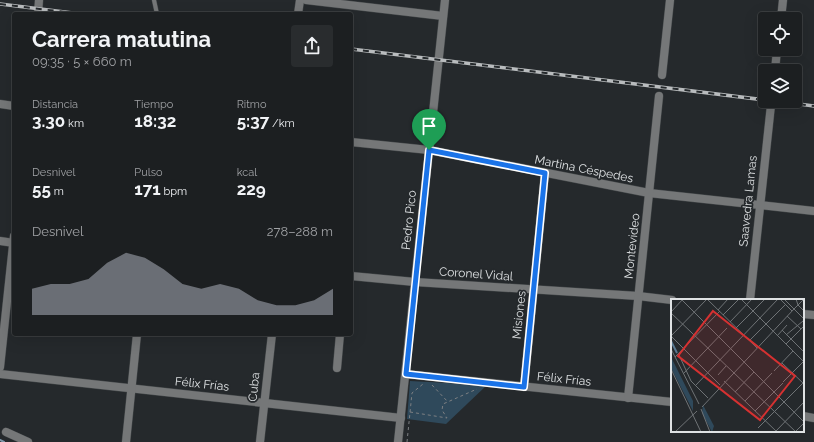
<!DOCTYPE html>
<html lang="es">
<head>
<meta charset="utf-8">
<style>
  :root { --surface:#1c1f21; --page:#292c2e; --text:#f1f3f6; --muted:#a0a2a5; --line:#3a3d3f; --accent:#8c9099 }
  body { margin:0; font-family:Raleway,sans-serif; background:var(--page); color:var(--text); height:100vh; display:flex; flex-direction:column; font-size:15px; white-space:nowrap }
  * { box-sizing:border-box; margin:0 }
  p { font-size:13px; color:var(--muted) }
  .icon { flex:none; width:22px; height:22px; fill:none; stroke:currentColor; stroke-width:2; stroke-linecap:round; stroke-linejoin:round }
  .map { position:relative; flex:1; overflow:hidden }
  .panel { position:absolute; left:12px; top:12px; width:341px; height:324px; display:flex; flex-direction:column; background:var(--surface); border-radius:4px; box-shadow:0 4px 16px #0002,0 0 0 1px var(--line) }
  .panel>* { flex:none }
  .controls { position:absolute; left:758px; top:12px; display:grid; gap:8px }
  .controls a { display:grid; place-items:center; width:44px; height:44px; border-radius:4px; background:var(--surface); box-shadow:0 4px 16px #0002,0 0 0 1px var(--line); font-size:20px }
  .pin { position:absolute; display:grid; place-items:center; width:34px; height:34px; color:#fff; margin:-41px -17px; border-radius:50% 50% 50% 0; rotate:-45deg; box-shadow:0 0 4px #0007 }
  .pin .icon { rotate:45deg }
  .round { display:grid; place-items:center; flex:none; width:42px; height:42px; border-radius:4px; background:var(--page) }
  .headline { display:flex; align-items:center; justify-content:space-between; height:68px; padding:0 20px }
  h1 { font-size:22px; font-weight:700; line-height:30px }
  .metrics { display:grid; grid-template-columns:repeat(3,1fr); gap:6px; height:68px; padding:4px 20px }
  .metrics div { display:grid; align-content:center }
  .metrics b { font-size:17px; font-weight:700 }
  .metrics small { font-size:11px; font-weight:400 }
  .metrics p { font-size:11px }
  .chart { height:112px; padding:8px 20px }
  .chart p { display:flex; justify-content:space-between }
  .chart svg { width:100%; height:72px; margin-top:4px; fill:var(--accent); opacity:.7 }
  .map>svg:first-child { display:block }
  .green { fill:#2f495b }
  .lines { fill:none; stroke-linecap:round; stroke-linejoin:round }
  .stream { stroke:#8098aa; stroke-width:2 }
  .service-casing { stroke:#434749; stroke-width:5 }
  .minor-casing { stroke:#434749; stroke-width:9 }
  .tertiary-casing { stroke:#434749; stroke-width:9 }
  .path { stroke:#7d8083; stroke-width:1; stroke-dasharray:3 3; stroke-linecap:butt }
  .service { stroke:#757778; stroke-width:4 }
  .minor { stroke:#757778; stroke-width:8 }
  .tertiary { stroke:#757778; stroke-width:8 }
  .rail-casing { stroke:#b9bcbe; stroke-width:3.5 }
  .rail { stroke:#25292c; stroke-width:2; stroke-dasharray:6; stroke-linecap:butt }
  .route-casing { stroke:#fff; stroke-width:8 }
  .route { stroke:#1a73e8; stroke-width:5 }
  .labels { text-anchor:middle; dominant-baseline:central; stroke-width:3.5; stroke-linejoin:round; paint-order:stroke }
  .street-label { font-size:12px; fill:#dfe2e4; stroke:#25292c }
  .inset-river { fill:none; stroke:#587991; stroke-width:2 }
  .inset-road { fill:none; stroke:#6f7376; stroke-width:1 }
  .view { fill:#d63131; fill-opacity:0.15; stroke:#d63131; stroke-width:2 }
  .inset-edge { fill:none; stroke:#dfe2e4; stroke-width:2 }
</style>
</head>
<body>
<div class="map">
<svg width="814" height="442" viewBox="0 0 814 442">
  <rect width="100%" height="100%" fill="#25292c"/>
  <path class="green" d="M410 381 487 385 446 424 407 419Z"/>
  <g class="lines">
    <path class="stream" d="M0 440 4 442"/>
    <defs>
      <path id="service" d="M154 0 157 14"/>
      <g id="minor">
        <path d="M306 0 443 16"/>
        <path d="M38 14 39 0"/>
        <path d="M298 14 300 0"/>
        <path d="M781 19 783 0"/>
        <path d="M775 71 777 49"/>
        <path d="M662 75 670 0"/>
        <path d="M0 104 14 106"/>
        <path d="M351 142 429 150 649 193 814 211"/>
        <path d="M0 241 14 243"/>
        <path d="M351 276 415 282 638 296 672 300"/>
        <path d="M750 300 771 105"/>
        <path d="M803 314 814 315"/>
        <path d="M0 367 14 236"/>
        <path d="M337 368 340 334"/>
        <path d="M0 374 401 418"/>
        <path d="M406 374 672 402"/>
        <path d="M524 387 545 173"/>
        <path d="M628 398 659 96"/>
        <path d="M803 416 814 418"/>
        <path d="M6 432 28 442"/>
        <path d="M126 442 137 334"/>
        <path d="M260 442 272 334"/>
      </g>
      <path id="tertiary" d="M398 442 445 0"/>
    </defs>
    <use href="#service" class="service-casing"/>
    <use href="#minor" class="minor-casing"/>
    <use href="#tertiary" class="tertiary-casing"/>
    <g class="path">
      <path d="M432 385 448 402"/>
      <path d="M410 412 447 418 442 410 443 404 477 389"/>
      <path d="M407 442 412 393 423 384"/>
    </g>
    <use href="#service" class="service"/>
    <use href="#minor" class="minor"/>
    <use href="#tertiary" class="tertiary"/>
    <defs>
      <g id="rail">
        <path d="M0 4 81 14"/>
        <path d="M351 49 765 100"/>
        <path d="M776 101 814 106"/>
      </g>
    </defs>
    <use href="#rail" class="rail-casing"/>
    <use href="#rail" class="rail"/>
  </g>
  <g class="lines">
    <defs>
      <path id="route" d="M429 150 545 173 524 387 406 374Z"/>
    </defs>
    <use href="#route" class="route-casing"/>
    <use href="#route" class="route"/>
  </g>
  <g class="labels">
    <g class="street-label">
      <text transform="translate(584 169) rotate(11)">Martina Céspedes</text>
      <text transform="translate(748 201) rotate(-84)">Saavedra Lamas</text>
      <text transform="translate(409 220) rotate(-84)">Pedro Pico</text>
      <text transform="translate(632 246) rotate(-84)">Montevideo</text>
      <text transform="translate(476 274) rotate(4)">Coronel Vidal</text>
      <text transform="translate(519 315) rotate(-84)">Misiones</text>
      <text transform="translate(564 379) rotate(6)">Félix Frías</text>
      <text transform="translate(202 384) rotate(6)">Félix Frías</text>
      <text transform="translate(254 387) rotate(-84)">Cuba</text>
    </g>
  </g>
  <g transform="translate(671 299)">
    <rect width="133" height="133" fill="#25292c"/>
    <path d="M0 58 22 102V112L0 69ZM32 106 43 127 41 133 31 114Z" fill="#2f495b"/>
    <path class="inset-river" d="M0 42 6 54"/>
    <path class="inset-road" d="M36 0 86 49M70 0 133 63M109 0 121 12M113 0 133 20M125 0 127 6 133 0M11 1 133 123M123 10 127 6 133 12M47 11 57 0M0 13 12 0M0 14 125 133M52 16 68 0M116 17 130 30M59 23 81 0M65 29 94 0M111 31 133 53M115 36 132 22M0 37 49 86M0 37 36 0M106 37 116 26M78 42 115 5M115 45 133 27M0 50 28 105M8 56 20 82 37 99M4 58 49 12M111 64 133 85M0 70 30 133M103 72 122 52M12 75 56 29M47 76 55 67M53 82 106 133M112 83 133 62M25 86 107 0M64 93 83 73M74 102 101 74M31 108 123 10M30 110 39 133M84 112 112 84M87 129 133 83M105 132 133 103M4 133 26 112M124 133 133 124"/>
    <path class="view" d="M42 12 124 77 89 121 7 57Z"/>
    <rect width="133" height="133" class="inset-edge"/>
  </g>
</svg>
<div class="controls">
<a><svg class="icon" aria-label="locate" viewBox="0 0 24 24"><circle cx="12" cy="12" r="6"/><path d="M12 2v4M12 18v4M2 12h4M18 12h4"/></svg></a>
<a><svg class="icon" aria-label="layers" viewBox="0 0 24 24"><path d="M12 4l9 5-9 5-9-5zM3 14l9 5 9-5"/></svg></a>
</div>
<div class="pin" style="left:429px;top:150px;background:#1e9e55"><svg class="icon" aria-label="arrive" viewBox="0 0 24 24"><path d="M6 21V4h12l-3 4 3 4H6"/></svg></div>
<section class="panel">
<div class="headline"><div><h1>Carrera matutina</h1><p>09:35 · 5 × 660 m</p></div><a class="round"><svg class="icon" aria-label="share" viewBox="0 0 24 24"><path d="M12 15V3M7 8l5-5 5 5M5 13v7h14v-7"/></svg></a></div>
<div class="metrics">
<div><p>Distancia</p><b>3.30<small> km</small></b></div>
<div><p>Tiempo</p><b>18:32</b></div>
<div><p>Ritmo</p><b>5:37<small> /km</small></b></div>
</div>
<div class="metrics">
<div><p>Desnivel</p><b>55<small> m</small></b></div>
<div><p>Pulso</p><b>171<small> bpm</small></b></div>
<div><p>kcal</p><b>229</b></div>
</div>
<div class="chart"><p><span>Desnivel</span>278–288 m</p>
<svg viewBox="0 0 160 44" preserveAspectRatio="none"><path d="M0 44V28L10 25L20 25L30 22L40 12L50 6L60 9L70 16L80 25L90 28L100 25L110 28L120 35L130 38L140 38L150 35L160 28V44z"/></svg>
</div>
</section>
</div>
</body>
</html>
